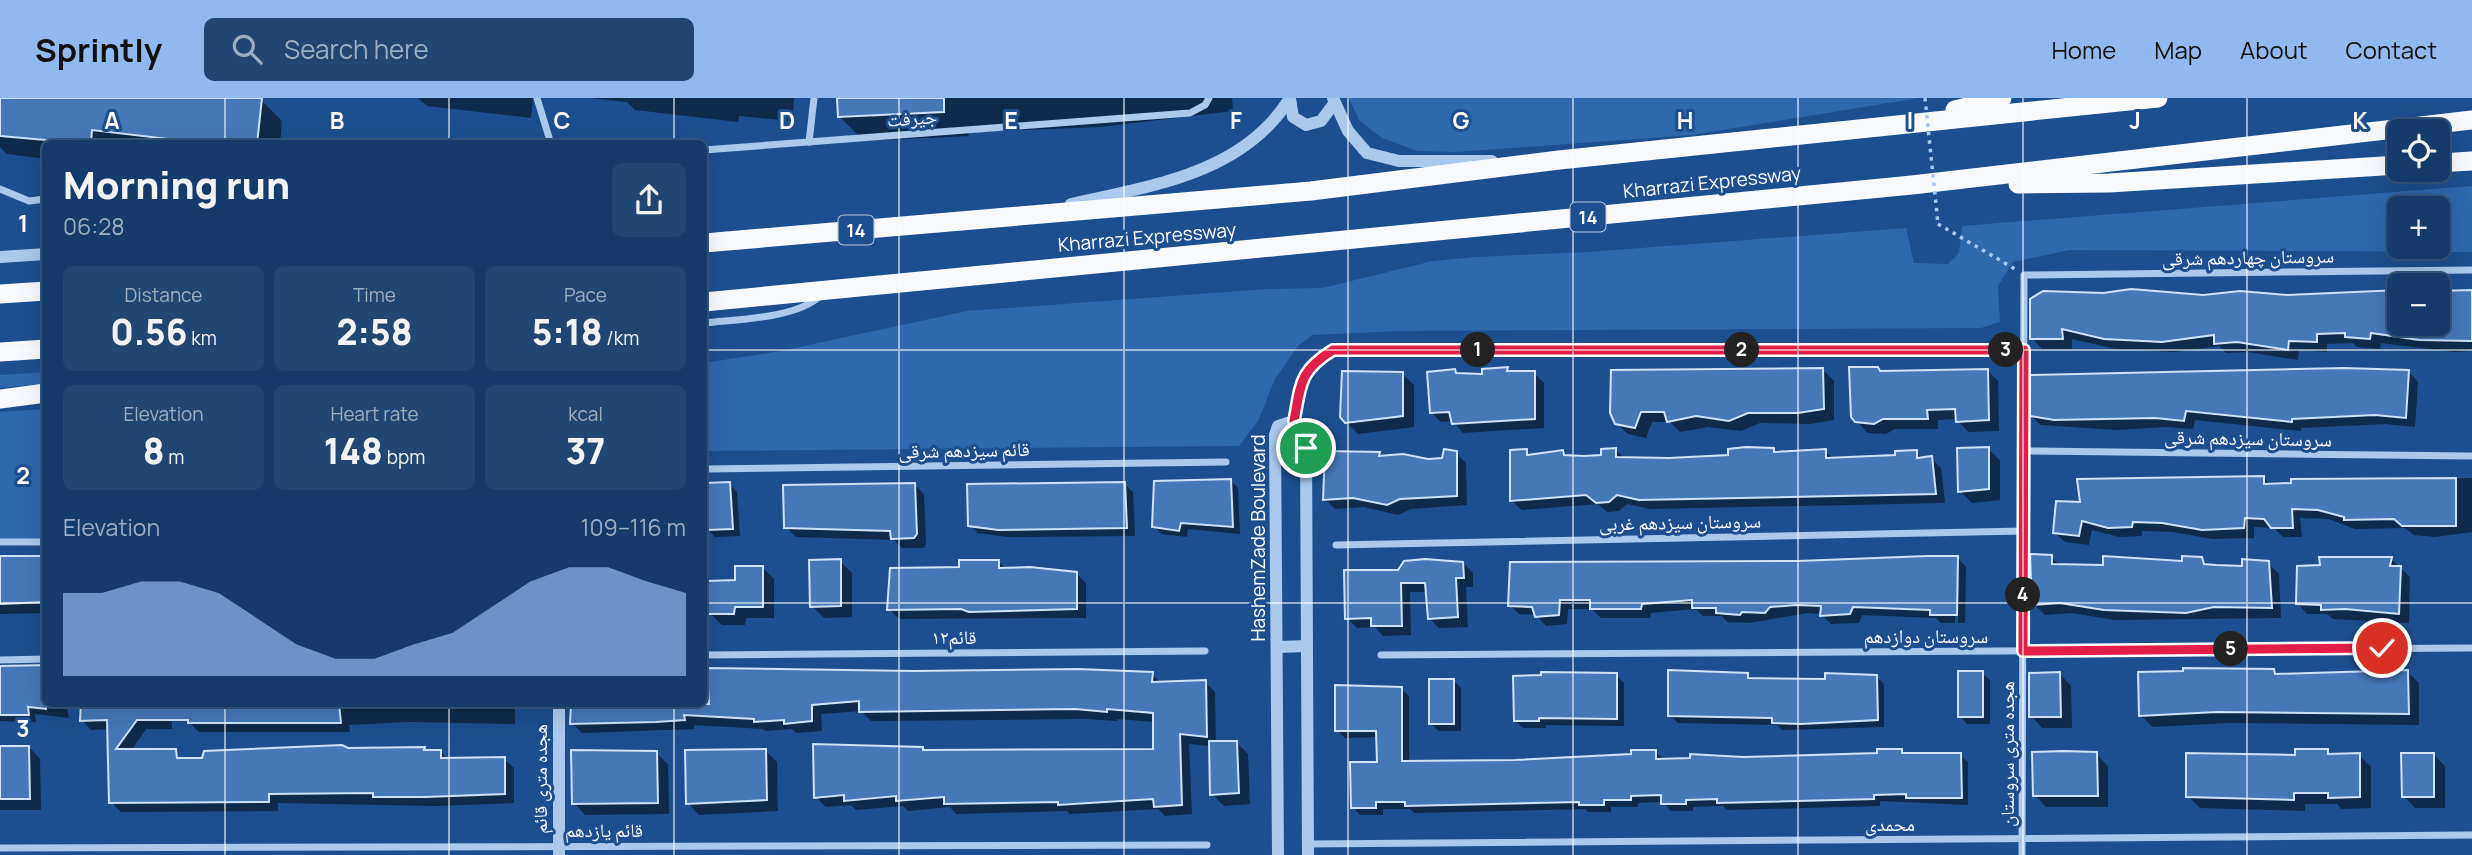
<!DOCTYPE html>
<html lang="en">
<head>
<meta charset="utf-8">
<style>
  :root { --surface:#143b6b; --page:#214673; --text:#f1f3f6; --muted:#9dadc1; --line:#33557e; --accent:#90b9f0 }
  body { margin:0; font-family:Manrope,"Noto Naskh Arabic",sans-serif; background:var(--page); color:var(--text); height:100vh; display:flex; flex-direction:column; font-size:26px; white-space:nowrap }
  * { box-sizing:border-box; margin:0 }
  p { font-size:23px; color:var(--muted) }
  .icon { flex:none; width:38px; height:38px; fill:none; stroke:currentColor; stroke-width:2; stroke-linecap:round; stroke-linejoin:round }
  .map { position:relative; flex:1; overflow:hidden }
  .side { position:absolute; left:42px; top:42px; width:665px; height:567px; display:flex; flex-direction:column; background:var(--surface); border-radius:10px; box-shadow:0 7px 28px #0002,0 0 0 2px var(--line) }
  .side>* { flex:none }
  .fabs { position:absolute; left:2387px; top:21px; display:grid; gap:14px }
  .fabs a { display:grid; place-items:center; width:63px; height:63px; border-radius:10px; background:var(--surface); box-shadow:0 7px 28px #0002,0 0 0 2px var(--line); font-size:35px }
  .pin { position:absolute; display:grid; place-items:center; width:60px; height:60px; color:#fff; margin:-30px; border:4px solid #fff; border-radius:50%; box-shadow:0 2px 7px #0007 }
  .km { position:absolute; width:35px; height:35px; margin:-18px; border-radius:50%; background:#222; color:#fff; font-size:19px; line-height:35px; text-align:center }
  .round { display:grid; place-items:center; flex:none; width:74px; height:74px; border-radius:10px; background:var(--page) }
  .head { display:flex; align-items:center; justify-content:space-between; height:119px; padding:0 21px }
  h1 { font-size:38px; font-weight:800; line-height:52px }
  .figures { display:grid; grid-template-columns:repeat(3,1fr); gap:10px; height:119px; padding:7px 21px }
  .figures div { display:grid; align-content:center; border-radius:10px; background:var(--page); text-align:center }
  .figures b { font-size:35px; font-weight:800 }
  .figures small { font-size:19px; font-weight:400 }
  .figures p { font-size:19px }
  .chart { height:196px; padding:14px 21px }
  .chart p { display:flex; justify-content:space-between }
  .chart svg { width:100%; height:126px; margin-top:7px; fill:var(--accent); opacity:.7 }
  header { display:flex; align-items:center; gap:42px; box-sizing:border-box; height:98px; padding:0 35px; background:var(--accent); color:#111 }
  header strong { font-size:33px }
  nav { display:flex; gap:38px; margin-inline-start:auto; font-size:24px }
  .search { width:490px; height:63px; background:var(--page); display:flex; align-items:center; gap:18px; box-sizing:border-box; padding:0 24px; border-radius:10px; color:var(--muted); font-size:26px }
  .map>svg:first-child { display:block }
  .green { fill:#2e69ad; fill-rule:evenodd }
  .shadow { fill:#0007 }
  .building { fill:#4478b7; stroke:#cfe3fa; stroke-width:2 }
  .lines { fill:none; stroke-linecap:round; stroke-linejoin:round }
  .path { stroke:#a9c9ee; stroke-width:3.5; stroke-dasharray:3.5 5; stroke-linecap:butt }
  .minor { stroke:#a9c9ee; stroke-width:7 }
  .tertiary { stroke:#a9c9ee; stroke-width:12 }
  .trunk { stroke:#f8faff; stroke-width:19 }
  .path-bridge { stroke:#a9c9ee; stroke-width:3.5; stroke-dasharray:3.5 5; stroke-linecap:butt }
  .route-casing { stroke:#fff; stroke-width:14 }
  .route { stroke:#e11d48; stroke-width:9 }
  .grid { fill:none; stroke:#fff; stroke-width:2; stroke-opacity:0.55 }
  .labels { text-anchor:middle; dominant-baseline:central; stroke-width:6; stroke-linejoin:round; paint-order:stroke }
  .shield { fill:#1b4f8f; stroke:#bbcadd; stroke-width:2 }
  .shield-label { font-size:18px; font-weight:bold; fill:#fff }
  .street-label { font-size:19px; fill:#fff; stroke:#1b4f8f }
  .grid-label { font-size:23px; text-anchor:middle; font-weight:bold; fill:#fff; stroke:#1b4f8f; stroke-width:6; stroke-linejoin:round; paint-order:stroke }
</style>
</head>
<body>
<header>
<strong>Sprintly</strong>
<div class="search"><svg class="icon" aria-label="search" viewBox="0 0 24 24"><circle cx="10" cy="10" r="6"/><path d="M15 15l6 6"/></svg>Search here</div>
<nav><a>Home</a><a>Map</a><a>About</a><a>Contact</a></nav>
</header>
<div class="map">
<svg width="2472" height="757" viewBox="0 0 2472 757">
  <rect width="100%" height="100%" fill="#1b4f8f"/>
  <g class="green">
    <path d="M1349 0H1919L1692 37 1457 54 1417 53 1382 40 1359 22Z"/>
    <path d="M2472 88V154L2070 152 2013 164 1998 188 2000 224 1981 230 1403 233 1312 237 1298 248 1275 281 1258 323 1239 348 704 353V265L781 253 967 213 1267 191 1322 190 1433 163 1475 159 1588 154 1906 130 1914 165 1948 166 1959 155 1962 128ZM2438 110V149H2399V110Z"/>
    <path d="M45 274V286L0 290V277Z"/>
    <path d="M45 311V444H0V314Z"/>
  </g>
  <g class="shadow">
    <path d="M0 0 261 2 282 23 280 46H46V61L7 56 0 49Z"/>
    <path d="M418 0H533L531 20 427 8Z"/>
    <path d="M589 0H794L792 23 739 18 738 24 635 12 627 4Z"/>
    <path d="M839 0H1232L1233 13 1100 29 968 34 969 38 864 43 839 18Z"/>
    <path d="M2472 193V253L2454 254 2381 245 2380 251 2357 249 2353 245 2327 246V254L2299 252 2298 262 2248 254 2226 255 2219 248 2175 254 2116 251 2072 241V251H2042L2032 240V202L2399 194V226H2438V194Z"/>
    <path d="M1507 271 1511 275H1534L1544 285V330L1463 335 1453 323 1441 324 1432 315 1455 273 1459 277H1483Z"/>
    <path d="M1823 272 1834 283V322L1810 326 1760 325 1741 333 1708 329 1680 334 1670 324H1652L1646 340 1628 336 1616 325 1612 315Z"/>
    <path d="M1987 272 1998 283 1999 333 1968 334 1957 321 1938 322V331H1895L1886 336 1868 335 1857 323 1881 274Z"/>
    <path d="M2215 272 2409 274 2418 284 2415 329 2385 326 2301 330V333L2195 322 2193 331 2165 329 2117 332 2041 327 2031 318 2104 279Z"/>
    <path d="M1402 276 1414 287V329L1358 336 1346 324Z"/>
    <path d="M1988 351 2000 362V402L1972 405 1960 393Z"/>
    <path d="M1616 352 1625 361 1730 359 1773 352 1776 355 1825 353 1833 361 1897 358 1916 354 1923 361 1931 360 1941 370 1945 405 1650 411 1627 406 1619 413 1607 414 1598 406 1522 412 1512 403 1527 353 1531 358 1563 354 1568 359 1602 358Z"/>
    <path d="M1327 354 1380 355 1383 359 1428 363 1443 362 1456 355 1466 365 1467 407 1411 411 1398 417 1364 409 1335 411 1325 401Z"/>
    <path d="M2264 380 2271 387 2293 386V383L2472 380V434L2435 439 2414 437 2405 430 2355 431 2329 421 2300 420 2302 439H2283L2274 430 2254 429V440L2212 441 2173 434 2142 433V438L2119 439 2092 432 2089 447 2065 444 2055 435 2082 406Z"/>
    <path d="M1230 382 1238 390 1240 436 1188 431 1187 439 1162 436 1154 429Z"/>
    <path d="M730 386 737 394 740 438 715 439 708 431Z"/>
    <path d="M914 386 924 396 926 446 924 450H902L894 442 796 439 786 429Z"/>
    <path d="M1124 386 1133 394 1135 438 1007 439 978 435 970 427Z"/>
    <path d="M46 459V515L0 516V461Z"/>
    <path d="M1957 459 1966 469 1965 525H1958L1959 467H1956L1955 525H1941L1936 520 1862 517 1859 525 1831 526 1821 516 1808 515 1749 525 1727 524 1722 518H1703L1696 511 1651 515 1650 520H1601L1592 511H1568L1567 526 1546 528 1536 517 1519 516 1510 507 1798 464Z"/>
    <path d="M2051 459 2061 468 2184 465 2202 461 2209 468 2243 470 2268 465 2279 476 2281 520 2115 522 2071 515 2045 517 2034 506Z"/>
    <path d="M2391 461 2410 479 2409 525 2333 521 2327 516H2307L2298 506Z"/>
    <path d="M840 463 852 475V519L824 520 812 508Z"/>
    <path d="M999 464 1006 471 1076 475 1086 485V520L899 521 889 511 961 470Z"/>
    <path d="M1463 465 1473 475V489H1466L1468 529 1439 530 1429 520V494H1410L1411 537 1383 538 1375 529 1357 530 1347 520 1399 474Z"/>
    <path d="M763 470 774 481V520H746L745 527H722L710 515 736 484Z"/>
    <path d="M0 570 46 606H66L69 620 35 616 36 624 0 623Z"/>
    <path d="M704 571 1152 576 1162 586 1205 584 1215 594 1216 645H1237L1248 656 1250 706 1224 708 1212 696 1211 648 1189 646 1192 716 1165 718 1158 711 1070 716 1067 713 956 716 950 709 908 713 903 708 856 712 851 707 826 709 816 699 922 651 925 654 1155 653V624L1117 621V623L1086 621 871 623 861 613 821 616 822 633 796 635 792 631 766 633 763 631 694 627V631L582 635 572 625 573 606H704Z"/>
    <path d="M2274 573 2278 577 2407 574 2419 585V627L2229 625 2152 629 2141 617Z"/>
    <path d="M1982 575 1990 582V626H1967L1960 618Z"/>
    <path d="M2060 576 2071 588 2072 630H2042L2031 618Z"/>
    <path d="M1616 577 1624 585V628L1545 627 1546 630H1523L1515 623Z"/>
    <path d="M1747 577 1752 582H1827L1876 578 1884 586V629L1782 632 1777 627 1678 625 1670 617Z"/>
    <path d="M1453 582 1461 590V633H1439L1431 626Z"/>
    <path d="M1401 591 1409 598V664H1515L1633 658 1655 654 1663 661 1879 657 1902 653 1906 656 1960 657 1968 664V707L1880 703V708L1727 712 1723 708 1693 709V713H1671L1663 704 1638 705V709H1611V714H1588L1585 711 1414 715 1410 711H1383V717H1360L1353 709 1379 666 1378 639 1345 640 1337 632Z"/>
    <path d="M82 606H171L172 631H146L131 653 174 662 347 652 424 651 441 654 448 662 504 661 514 670V705L435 708 278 705V713L121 714 111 704 109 631 91 632 82 622Z"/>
    <path d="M190 606H515V626L409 624 349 627 350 634H199L190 625Z"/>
    <path d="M29 649 40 661 41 712H0V650Z"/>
    <path d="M765 652 777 664 778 713 699 717 688 705Z"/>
    <path d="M2327 653 2332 657H2359L2371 669V710L2341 711 2337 706H2305V713L2200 710 2188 698 2297 659Z"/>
    <path d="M656 655 668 666 669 716 585 717 574 705Z"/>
    <path d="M2096 656 2108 668V709H2046L2035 697Z"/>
    <path d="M2433 656 2445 668V710H2415L2404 698Z"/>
  </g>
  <g class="building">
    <path d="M0 0H262L257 46H211L92 32 91 46 0 38Z"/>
    <path d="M837 0H944V14L838 19Z"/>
    <path d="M2131 191 2203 197 2240 193 2287 197 2399 192V226H2438V193L2472 192V243L2419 242 2371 235 2370 241 2345 239V235L2317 236V244L2289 243 2288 252 2237 244 2214 246V237L2162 244 2104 241 2062 231 2063 241H2030V201L2043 193 2103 195Z"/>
    <path d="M1508 269 1507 273H1535V321L1452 326 1449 314 1430 315 1427 274 1455 271 1456 275 1482 276V271Z"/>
    <path d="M1849 269H1878L1880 273 1988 271 1989 322 1956 324 1955 311 1927 312 1928 321H1883L1874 326 1855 324 1851 319Z"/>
    <path d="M1823 270 1824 311 1798 315H1748L1729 323 1696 318 1667 324 1664 314H1641L1635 330 1615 326 1610 315 1611 272Z"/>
    <path d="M2344 270 2409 272 2406 320 2375 317 2292 321V324L2186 313 2184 323 2155 320 2054 322 2030 318V277Z"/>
    <path d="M1342 273 1403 274V318L1345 325 1340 319Z"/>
    <path d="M1746 349 1774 350V354L1826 351V360L1895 357V353L1917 352V360L1932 358 1936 396 1639 402 1617 397 1609 404 1596 405 1586 397 1510 403V352L1527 351V357L1563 352 1564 357 1584 358 1601 357V351L1616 350V359L1669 360 1728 357V351Z"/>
    <path d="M1989 349V391L1958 394 1957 350Z"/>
    <path d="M1444 351 1457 353V398L1400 401 1387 407 1353 400 1323 402 1325 353 1380 354 1379 358 1403 356 1428 361 1442 360Z"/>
    <path d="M2264 378V386L2291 385V381L2456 380V428H2402L2394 421 2344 422V419L2318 412 2292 411 2293 430H2271L2264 421 2245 420 2244 430 2202 432 2162 425 2133 424 2132 429 2108 430 2082 423 2079 438 2053 435 2056 403 2080 404 2077 381Z"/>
    <path d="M1231 381 1233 429 1181 425 1179 433 1152 429 1154 383Z"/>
    <path d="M730 384 733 431 706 432 704 385Z"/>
    <path d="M1125 384 1127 430 998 432 968 428 967 386Z"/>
    <path d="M915 385 917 436 914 440 891 441 890 433 784 430 783 387Z"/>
    <path d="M2030 456 2052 457V466L2103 467V458L2182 463V458L2202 459 2204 466 2216 467 2242 468V461L2269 463 2272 510 2214 509 2186 515 2104 512 2060 505 2032 507Z"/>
    <path d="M0 458H46V504L0 506Z"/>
    <path d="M1927 458H1958L1957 517H1930V512L1853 509 1850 516 1820 518 1821 508 1797 507 1770 509 1765 515 1742 514 1740 517 1716 515V510H1692V502L1642 506 1641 511H1590V502H1560L1559 517 1535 519 1532 509 1508 508 1510 464 1798 463Z"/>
    <path d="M2319 459H2392L2390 468H2401L2399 516 2345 511 2321 512V507L2296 506 2297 468 2320 467Z"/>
    <path d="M841 461V508L810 509 809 462Z"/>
    <path d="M1425 461 1463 464 1464 480H1456L1458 519 1428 521 1425 485H1401L1402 528H1371V520L1345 521 1344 472H1398L1404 463Z"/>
    <path d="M959 462H999V470L1030 469 1077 474V511L969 514 961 511 887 512 890 470 959 469Z"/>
    <path d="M735 468H763V509H735L734 516H708L707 483 735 482Z"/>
    <path d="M46 567V611L28 609 29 617H0V568Z"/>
    <path d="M707 570 914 573 1078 571 1153 574 1152 584 1206 582 1207 639 1180 636 1182 707 1154 709 1153 701 1058 707V704L944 706V699L896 703V698L844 703V697L814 700 813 646 923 649V652L1153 651V615L1107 611V614L1075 611 859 614V603L812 607V623L784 626V622L754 624V621L684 617 685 622 656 624 570 626 571 606H709Z"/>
    <path d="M2183 570 2274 571 2275 576 2408 572 2409 616 2217 614 2139 618 2138 574 2183 573Z"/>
    <path d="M1668 572 1748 575V580L1825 581V575L1877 577 1878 622 1801 626 1772 625V620L1668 618Z"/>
    <rect x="1958" y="573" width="25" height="46"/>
    <path d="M1541 574 1617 575V621L1539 620V623H1514L1513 578 1541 577Z"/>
    <path d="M2060 574 2061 619H2029V575Z"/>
    <rect x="1429" y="581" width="25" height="45"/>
    <path d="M1335 587 1402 589V663L1515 662 1631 656V652H1656V661L1690 660V656L1743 659 1877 655V651H1902V655H1961L1962 700H1906V696L1874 697V701L1717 705V701L1686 702V706H1661V697L1631 698V702H1604V707H1579V704L1405 708V704H1376V710H1351L1350 664H1377L1376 633H1335Z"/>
    <path d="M81 606H339L341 625H188V622H137L116 651H176L177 660H202L204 653 342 647 348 650 425 649 424 652H441V660L505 659V696L425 699H373V695L269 696V704L109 705 107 622 80 623Z"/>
    <path d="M1209 643H1237L1239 695 1210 697Z"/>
    <path d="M0 648H29L30 701H0Z"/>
    <path d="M766 651 767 702 686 706 685 652Z"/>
    <path d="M2295 651H2328V656L2360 655V699L2328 700V695H2294V702L2186 699V655L2295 657Z"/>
    <path d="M571 652 657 653 658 705 572 706Z"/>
    <path d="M2064 653 2097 654 2098 698H2033L2032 654Z"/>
    <path d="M2401 655H2434V699H2402Z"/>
  </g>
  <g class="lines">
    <path class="path" d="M1938 126 2015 171"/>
    <g class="minor">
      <path d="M537 0 551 46"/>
      <path d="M809 44 814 0"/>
      <path d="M704 52 1190 15 1205 7 1209 0"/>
      <path d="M0 91 29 103 46 101"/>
      <path d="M704 225C737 221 795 221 820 198"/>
      <path d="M1294 323C1301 286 1300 273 1333 252H2024"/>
      <path d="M2024 353 2472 358"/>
      <path d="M704 371 1226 364"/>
      <path d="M0 444H46"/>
      <path d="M1336 447 2023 433"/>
      <path d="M704 557 1205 553"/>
      <path d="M1381 557 2472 550"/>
      <path d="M0 562 46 561"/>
      <path d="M1308 746 2472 737"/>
      <path d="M0 750 1207 747"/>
      <path d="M2022 757 2024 177 2472 172"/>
    </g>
    <g class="tertiary">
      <path d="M1333 0 1348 33 1367 55 1399 63H1492"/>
      <path d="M1290 1 1293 19 1306 27 1321 23 1333 7"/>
      <path d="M1071 106C1150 88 1243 76 1290 0"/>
      <path d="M0 159 46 156"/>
      <path d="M1277 549 1307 548"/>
      <path d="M559 757V606"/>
      <path d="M1278 757 1275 337 1278 328 1294 323 1305 335 1306 350 1308 757"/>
    </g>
    <g class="trunk">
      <path d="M1955 12 2002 0"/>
      <path d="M2438 65 2472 63"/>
      <path d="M2018 86 2109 85 2399 67"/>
      <path d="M704 145 1311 93 1559 62 2158 0"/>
      <path d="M0 196 46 193"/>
      <path d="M704 204 1912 87 2472 22"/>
      <path d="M0 254 46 251"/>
      <path d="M0 301 46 295"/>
    </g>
    <path class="path-bridge" d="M1925 0 1938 126"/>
  </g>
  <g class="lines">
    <defs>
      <path id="route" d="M1306 350 1305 335 1294 323C1301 286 1299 273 1333 252H2024L2023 553 2382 550"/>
    </defs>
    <use href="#route" class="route-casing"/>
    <use href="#route" class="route"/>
  </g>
  <path class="grid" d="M225 0V46M449 0V46M674 0V46M899 0V757M1124 0V757M1348 0V757M1573 0V757M1798 0V757M2023 0V757M2247 0V757M0 252H46M704 252H2472M0 505H46M704 505H2472M225 606V757M449 606V757M674 606V757"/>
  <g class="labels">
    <g class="shield">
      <rect x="1570.5" y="104.5" width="35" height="29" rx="5"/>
      <rect x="838.5" y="117.5" width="35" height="29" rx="5"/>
    </g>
    <g class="shield-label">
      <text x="1588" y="119">14</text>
      <text x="856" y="132">14</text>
    </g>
    <g class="street-label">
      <text transform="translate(912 20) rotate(-4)">جيرفت</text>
      <text transform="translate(1712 84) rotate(-6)">Kharrazi Expressway</text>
      <text transform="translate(1147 139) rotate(-5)">Kharrazi Expressway</text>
      <text transform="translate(2248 159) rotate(-1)">سروستان چهاردهم شرقی</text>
      <text transform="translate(2248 340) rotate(1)">سروستان سیزدهم شرقی</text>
      <text transform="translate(964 352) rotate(-1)">قائم سیزدهم شرقی</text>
      <text transform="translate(1680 424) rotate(-1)">سروستان سیزدهم غربی</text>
      <text transform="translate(1258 440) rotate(-90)">HashemZade Boulevard</text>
      <text x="1926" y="538">سروستان دوازدهم</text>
      <text x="954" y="539">قائم۱۲</text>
      <text transform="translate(2007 656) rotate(-90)">هجده متری سروستان</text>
      <text transform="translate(540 681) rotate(-90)">هجده متری قائم</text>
      <text x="1890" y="726">محمدی</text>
      <text x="604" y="732">قائم یازدهم</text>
    </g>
  </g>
  <g class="grid-label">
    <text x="112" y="31">A</text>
    <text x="337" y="31">B</text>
    <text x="562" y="31">C</text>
    <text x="787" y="31">D</text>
    <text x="1011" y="31">E</text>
    <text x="1236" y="31">F</text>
    <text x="1461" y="31">G</text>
    <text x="1685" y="31">H</text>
    <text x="1910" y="31">I</text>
    <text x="2135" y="31">J</text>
    <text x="2360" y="31">K</text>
    <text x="23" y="134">1</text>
    <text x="23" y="386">2</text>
    <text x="23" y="639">3</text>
  </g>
</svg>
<div class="fabs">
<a><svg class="icon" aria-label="locate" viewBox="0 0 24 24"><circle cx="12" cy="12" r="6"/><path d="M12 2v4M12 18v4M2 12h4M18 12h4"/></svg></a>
<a>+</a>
<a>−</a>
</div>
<div class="pin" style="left:1306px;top:350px;background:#1e9e55"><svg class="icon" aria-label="arrive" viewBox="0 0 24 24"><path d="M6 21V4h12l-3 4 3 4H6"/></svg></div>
<div class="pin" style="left:2382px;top:550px;background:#d93025"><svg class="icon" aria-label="check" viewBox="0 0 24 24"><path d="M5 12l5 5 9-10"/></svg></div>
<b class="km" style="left:1478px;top:252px">1</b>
<b class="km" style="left:1742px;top:252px">2</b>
<b class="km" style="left:2006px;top:252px">3</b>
<b class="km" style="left:2023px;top:497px">4</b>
<b class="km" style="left:2231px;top:551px">5</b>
<section class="side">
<div class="head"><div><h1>Morning run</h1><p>06:28</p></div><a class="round"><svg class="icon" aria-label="share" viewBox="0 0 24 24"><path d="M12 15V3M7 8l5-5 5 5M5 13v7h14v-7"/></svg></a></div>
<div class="figures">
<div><p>Distance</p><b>0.56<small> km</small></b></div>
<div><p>Time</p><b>2:58</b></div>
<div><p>Pace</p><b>5:18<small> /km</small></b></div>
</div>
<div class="figures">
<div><p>Elevation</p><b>8<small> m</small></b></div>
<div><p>Heart rate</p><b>148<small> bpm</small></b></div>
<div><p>kcal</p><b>37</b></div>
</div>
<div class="chart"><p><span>Elevation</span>109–116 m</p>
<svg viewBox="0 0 160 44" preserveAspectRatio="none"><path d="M0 44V15L10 15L20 11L30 11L40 15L50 24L60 33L70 38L80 38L90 33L100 29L110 20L120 11L130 6L140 6L150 11L160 15V44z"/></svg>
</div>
</section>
</div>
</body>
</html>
